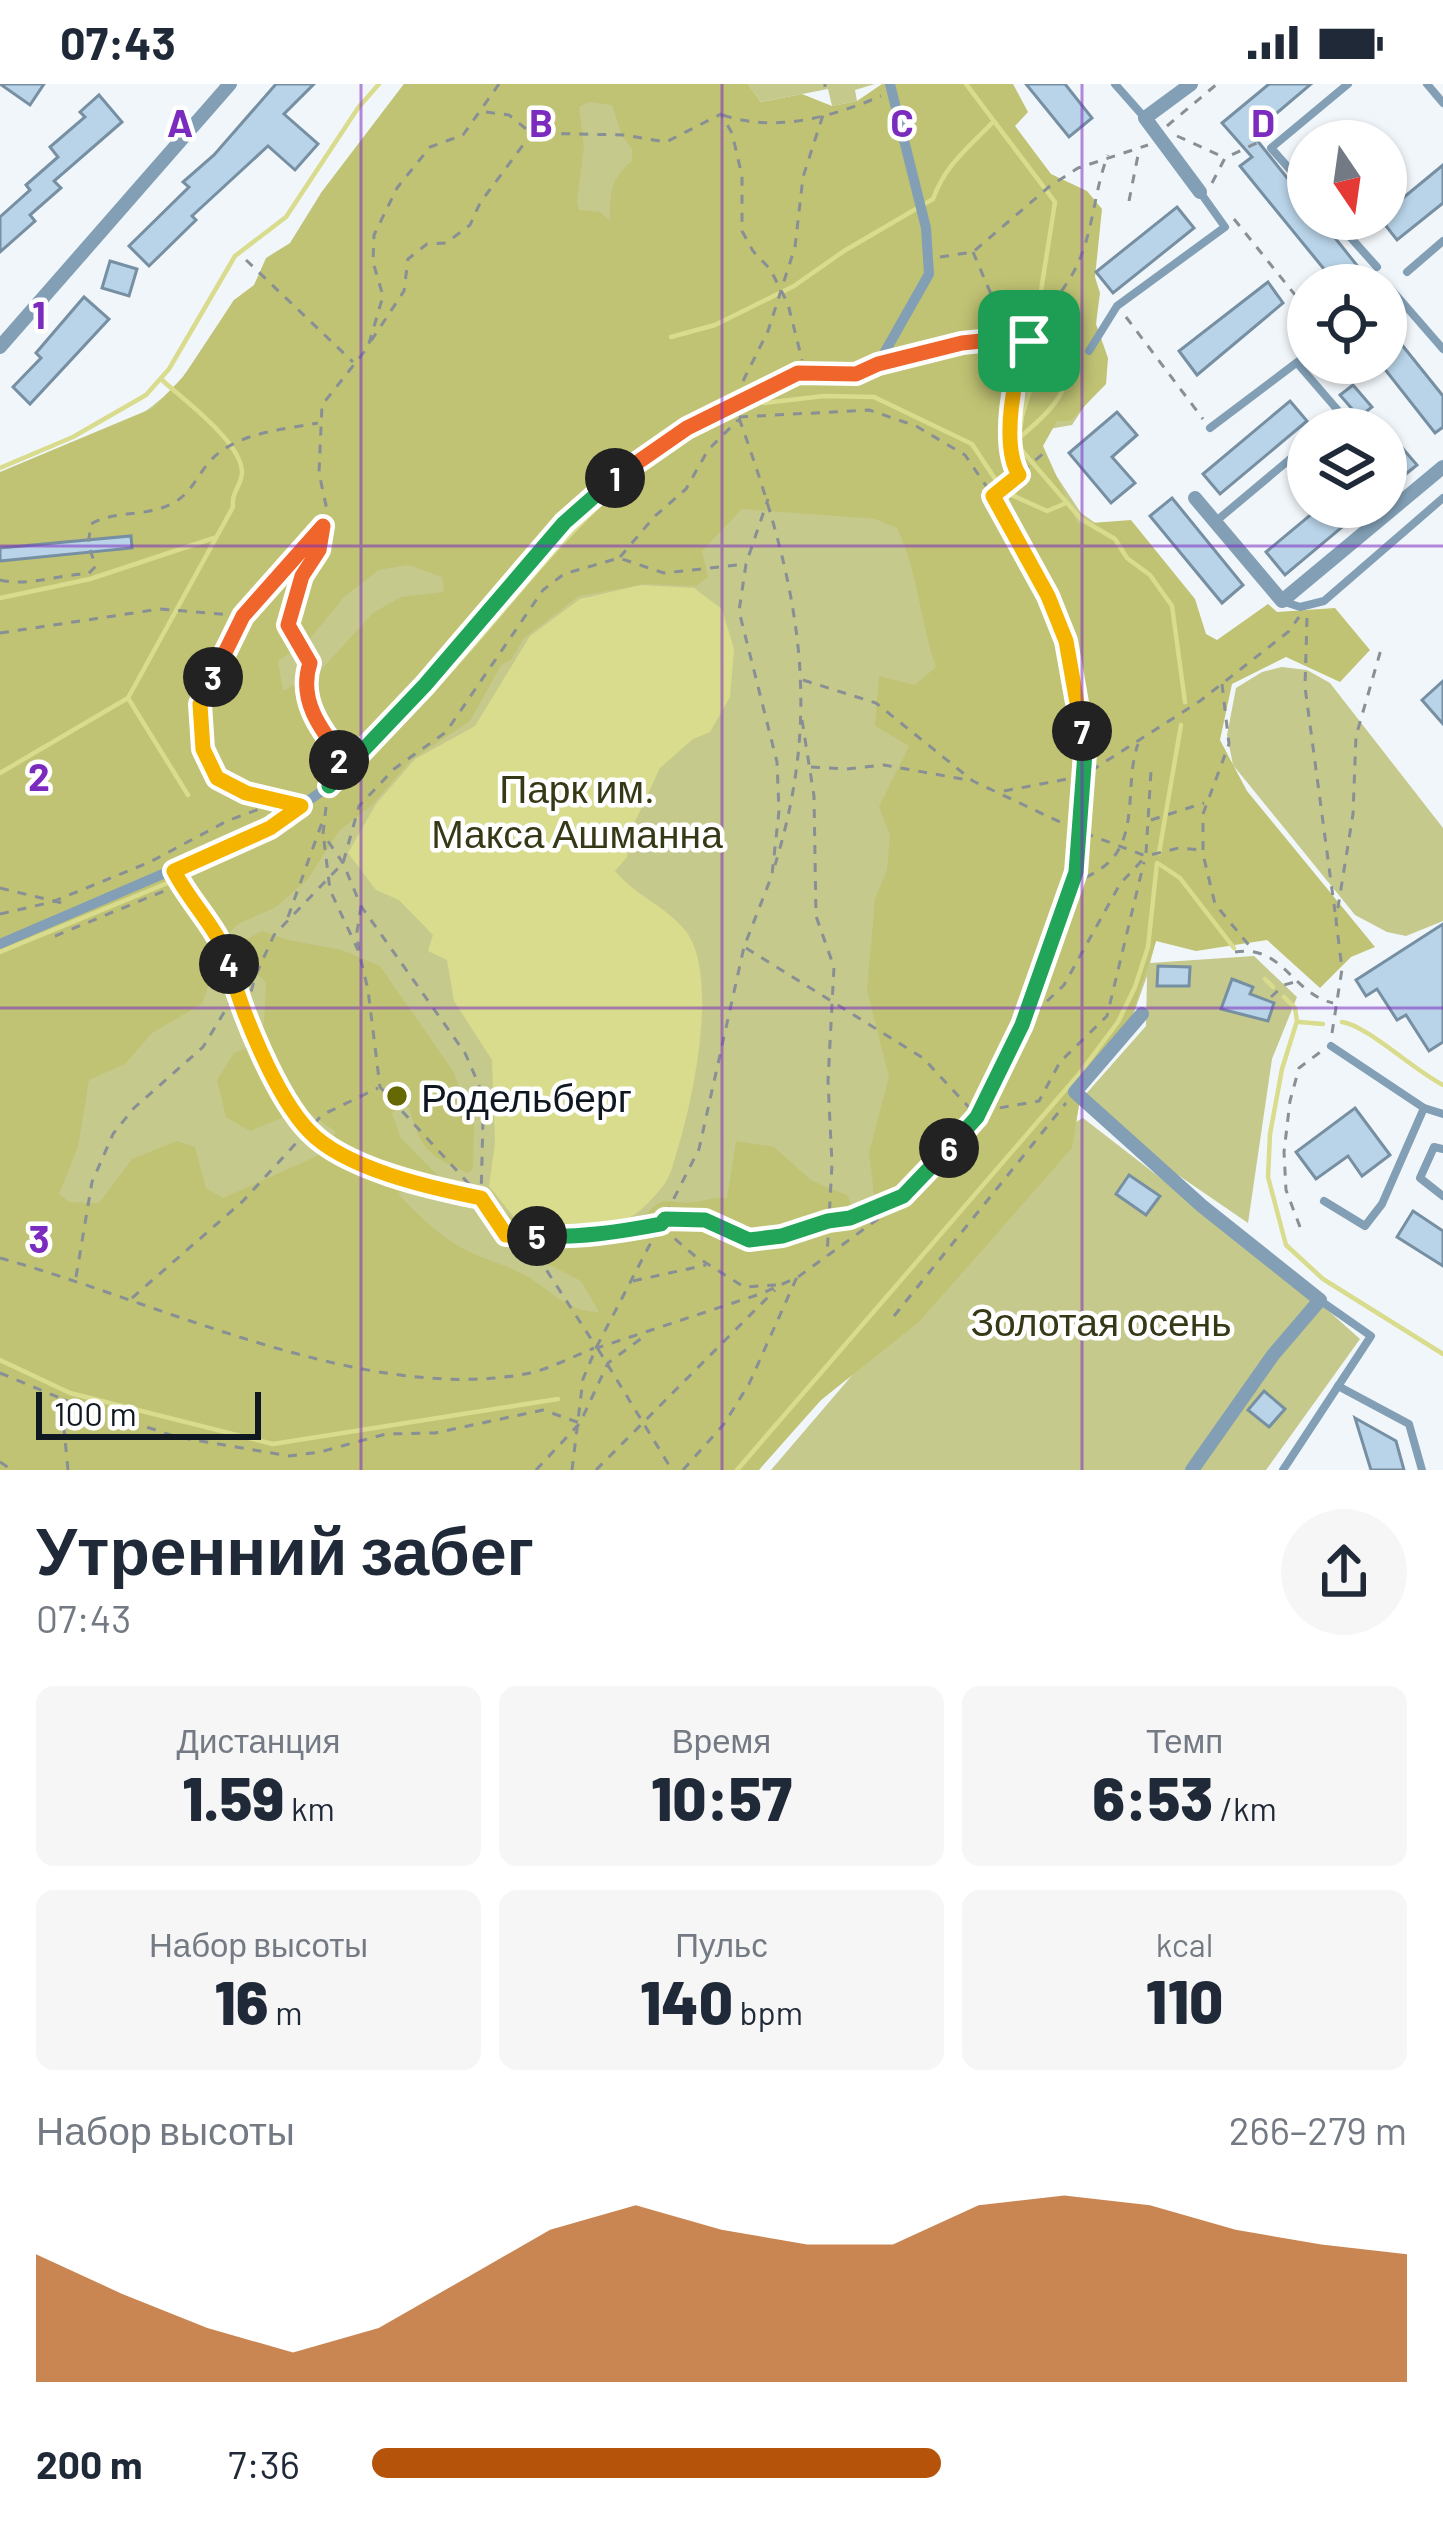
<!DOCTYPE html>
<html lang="ru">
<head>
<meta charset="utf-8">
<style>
  :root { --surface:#fff; --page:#f6f6f7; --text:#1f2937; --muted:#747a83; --accent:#b45309 }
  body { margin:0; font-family:Barlow,sans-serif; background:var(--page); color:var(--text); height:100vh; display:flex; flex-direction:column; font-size:45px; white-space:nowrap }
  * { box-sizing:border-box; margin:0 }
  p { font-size:39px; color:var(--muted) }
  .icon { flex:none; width:66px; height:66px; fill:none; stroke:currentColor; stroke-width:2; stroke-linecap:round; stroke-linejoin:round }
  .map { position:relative; height:1386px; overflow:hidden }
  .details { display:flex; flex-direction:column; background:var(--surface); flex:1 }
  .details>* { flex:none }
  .needle { width:78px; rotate:167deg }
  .tools { position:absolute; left:1287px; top:36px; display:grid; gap:24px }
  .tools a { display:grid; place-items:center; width:120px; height:120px; border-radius:50%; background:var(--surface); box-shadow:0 3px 9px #0004; font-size:60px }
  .scale { position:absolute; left:36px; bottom:30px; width:225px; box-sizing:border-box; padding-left:12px; border:6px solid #0f1820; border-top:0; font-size:33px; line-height:42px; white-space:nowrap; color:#0f1820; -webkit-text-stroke:9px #fff; paint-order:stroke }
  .pin { position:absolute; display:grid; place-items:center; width:102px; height:102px; color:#fff; margin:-51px; border-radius:24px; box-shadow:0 6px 18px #0006 }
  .km { position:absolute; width:60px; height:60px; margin:-30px; border-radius:50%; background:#222; color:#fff; font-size:33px; line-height:60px; text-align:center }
  .round { display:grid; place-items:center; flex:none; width:126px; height:126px; border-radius:63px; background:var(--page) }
  .head { display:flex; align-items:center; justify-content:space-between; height:204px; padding:0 36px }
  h1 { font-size:66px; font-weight:800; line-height:90px }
  .metrics { display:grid; grid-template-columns:repeat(3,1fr); gap:18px; height:204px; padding:12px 36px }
  .metrics div { display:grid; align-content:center; border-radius:18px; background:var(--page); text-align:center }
  .metrics b { font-size:60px; font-weight:800 }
  .metrics small { font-size:33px; font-weight:400 }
  .metrics p { font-size:33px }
  .chart { height:336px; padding:24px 36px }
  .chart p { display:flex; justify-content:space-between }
  .chart svg { width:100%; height:216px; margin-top:12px; fill:var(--accent); opacity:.7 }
  ul { padding:0 36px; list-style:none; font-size:39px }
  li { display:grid; grid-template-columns:192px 144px 1fr; align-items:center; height:90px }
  li i { height:30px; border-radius:15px; background:var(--accent) }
  .status { display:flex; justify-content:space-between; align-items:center; height:84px; padding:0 60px; background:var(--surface); direction:ltr }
  .status svg { height:33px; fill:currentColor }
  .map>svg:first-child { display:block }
  .green { fill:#c6c98c }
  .forest { fill:#c0c374; fill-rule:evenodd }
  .water { fill:#d8dc8c }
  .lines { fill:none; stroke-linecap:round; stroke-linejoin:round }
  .stream { stroke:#d8dc8c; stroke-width:4.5 }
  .building { fill:#b9d4e8; stroke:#768fa2; stroke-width:3 }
  .path { stroke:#888f95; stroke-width:3; stroke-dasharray:9 9; stroke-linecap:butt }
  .service { stroke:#829fb5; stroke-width:8 }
  .pedestrian { stroke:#829fb5; stroke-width:10 }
  .minor { stroke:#829fb5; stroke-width:14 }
  .split-1-casing { stroke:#fff; stroke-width:24 }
  .split-2-casing { stroke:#fff; stroke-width:24 }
  .split-3-casing { stroke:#fff; stroke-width:24 }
  .split-4-casing { stroke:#fff; stroke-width:24 }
  .split-5-casing { stroke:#fff; stroke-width:24 }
  .split-6-casing { stroke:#fff; stroke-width:24 }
  .split-7-casing { stroke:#fff; stroke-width:24 }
  .split-8-casing { stroke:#fff; stroke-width:24 }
  .split-1 { stroke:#f0652b; stroke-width:15 }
  .split-2 { stroke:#22a559; stroke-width:15 }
  .split-3 { stroke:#f0652b; stroke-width:15 }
  .split-4 { stroke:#f5b400; stroke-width:15 }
  .split-5 { stroke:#f5b400; stroke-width:15 }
  .split-6 { stroke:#22a559; stroke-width:15 }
  .split-7 { stroke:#22a559; stroke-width:15 }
  .split-8 { stroke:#f5b400; stroke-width:15 }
  .grid { fill:none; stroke:#7b2cbf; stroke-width:3; stroke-opacity:0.55 }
  .poi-dot { fill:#666803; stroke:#fff; stroke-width:4.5 }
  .labels { text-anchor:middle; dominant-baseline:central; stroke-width:9; stroke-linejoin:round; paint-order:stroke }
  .park-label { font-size:39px; fill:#373816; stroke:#fff }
  .poi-label { font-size:39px; fill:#0f1820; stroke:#fff; text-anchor:start }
  .grid-label { font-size:39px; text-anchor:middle; font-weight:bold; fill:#7b2cbf; stroke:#fff; stroke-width:9; stroke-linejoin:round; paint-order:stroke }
</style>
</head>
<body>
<div class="status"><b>07:43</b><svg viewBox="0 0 49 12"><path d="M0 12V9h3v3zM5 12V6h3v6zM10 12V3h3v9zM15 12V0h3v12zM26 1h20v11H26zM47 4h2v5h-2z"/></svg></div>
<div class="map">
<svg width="1443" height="1386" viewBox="0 0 1443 1386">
  <rect width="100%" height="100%" fill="#f1f6fa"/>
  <g class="green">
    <path d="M404 0H701L746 45 931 0 1067 126 1095 116 1093 309 1072 341 1049 345 1038 364 1081 429 1134 466 1156 857 1150 879 1254 872 1297 913 1272 975 1248 1139 1159 1078 1085 1011 1146 942 1147 892 1127 948 1082 1002 1076 1038 1083 1034 1304 1205 1360 1255 1266 1386H771L854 1289 821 1316 756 1386H0V390C58 382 143 340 181 295 201 271 217 242 234 216L283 205 321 109Z"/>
    <path d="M748 0H875L855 6 857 17 832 22 828 5 761 18Z"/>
    <path d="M1282 583 1307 586 1330 599 1443 744V837L1406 852 1387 848 1355 831 1233 681 1227 651 1236 604 1262 588Z"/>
  </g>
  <path class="forest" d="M404 0H748L761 18 802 10 832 22 857 17 882 0H1013L1028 28 1015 42 1051 90 1087 107 1102 125 1095 193 1100 209 1096 240 1108 274 1106 300 1070 337H1057L1043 362 1078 440 1131 436 1195 515 1206 550 1217 556 1268 520 1277 528 1335 524 1370 566 1340 598 1286 573 1232 600 1220 656 1247 707 1375 863 1351 873 1320 904 1267 856 1196 867 1156 857 1127 948 1082 1002 1072 1064 919 1238 821 1316 759 1386H0V388L153 324 183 293 234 216 254 201 266 174 290 159 321 109ZM589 18 612 21 622 52 632 65V77C610 94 610 111 610 137L600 128 579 126 577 117 584 62 579 23ZM742 425 875 435 897 444C918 488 920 537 936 583L915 601 879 592 875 642 909 662 879 723 890 751 887 786 875 815 867 906 889 993 869 1068 875 1120 855 1128 847 1111 812 1097 774 1063 736 1057 727 1114C715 1113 708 1116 696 1118 666 1122 666 1106 642 1135L562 1148 523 1142 498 1123 482 1136 514 1163 581 1197 599 1228C565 1228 552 1206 525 1191 508 1182 490 1177 472 1169 443 1156 420 1133 398 1110L403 1107 428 1113 439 1093 401 1054 392 1030 400 1020 409 1023C420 1065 428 1072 468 1089L473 1085 474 1040 453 987 380 882 342 866 288 856 262 847 242 858V878L266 898 264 940 253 962 234 969 217 996 226 1033 250 1047 304 1025 336 1048 317 1072 223 1114 206 1104 195 1063 177 1057 132 1075 99 1119 69 1118 59 1110 78 1063 89 996 125 980 152 949 202 920 209 900 210 869 238 840 276 823 308 795 339 747 373 720 411 676 470 637 501 581 511 576 524 554 579 512 646 500 696 502 708 493 702 467ZM408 481 442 493 444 508 401 513 373 529 320 587 283 607 278 577 308 557 345 512 379 486Z"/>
  <path class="water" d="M641 501 694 504 722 525 734 565 730 613 710 648 693 655 660 684 633 742 627 773 615 787C635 811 665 822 685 846 720 890 693 1015 678 1064 674 1075 672 1090 665 1099 659 1108 642 1127 632 1132 599 1151 549 1136 513 1132L489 1102 495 1059 492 976 454 917 447 876 428 867 433 851 399 816 376 806 348 769 376 720 415 675 475 642 530 552 580 515Z"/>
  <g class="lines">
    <g class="stream">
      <path d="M966 0 1055 118 1035 245 1032 299 1022 332 1018 362 1081 435 1115 455 1127 474 1150 491 1172 522 1185 618"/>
      <path d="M671 253 715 241 794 202 844 167 933 115C945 81 968 64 992 39"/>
      <path d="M764 319 824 312 874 313 972 360 1003 407 1047 427 1064 420"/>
      <path d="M1019 354C1059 320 1069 308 1075 254"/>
      <path d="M0 384 73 353 146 311 169 285 235 172 286 133 358 24 379 0"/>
      <path d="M0 514 90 495 214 454"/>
      <path d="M128 614 188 711"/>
      <path d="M0 689 128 614 233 423C231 408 242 401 242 388 241 357 182 315 161 295"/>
      <path d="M341 701C369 668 402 640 431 608 532 501 588 403 725 332"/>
      <path d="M1159 769 1181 641"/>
      <path d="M1159 780 1180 794 1234 864"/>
      <path d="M185 791 292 741"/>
      <path d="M0 868 170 798"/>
      <path d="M1265 895 1273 903"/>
      <path d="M1284 913 1295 924 1297 937 1282 985 1270 1050 1268 1093 1286 1161 1323 1195 1443 1270"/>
      <path d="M1299 938 1323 940"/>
      <path d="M1342 938C1366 941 1415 987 1443 1001"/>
      <path d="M0 1276 70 1309 273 1360 558 1315"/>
      <path d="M737 1386 1079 990 1118 938 1135 903 1148 863 1157 779"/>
    </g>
  </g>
  <g class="building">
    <path d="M0 0H44L30 21Z"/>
    <path d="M276 0H314L284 30 318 60 295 86 268 62 192 132 196 136 149 182 129 162 189 103 183 98 214 71Z"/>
    <path d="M1026 0H1065L1092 34 1069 53Z"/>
    <path d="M1269 0H1311L1252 50 1308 120V135H1320L1363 189 1347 201H1337L1240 82 1252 73 1222 39Z"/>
    <path d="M99 11 122 38 54 97 61 104 30 131 35 137 0 168V133L30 106 26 101 58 73 50 63 85 33 80 28Z"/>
    <path d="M1443 81V119L1397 156 1386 142V128Z"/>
    <path d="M1177 123 1194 144 1113 209 1096 188Z"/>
    <path d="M110 177 137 185 129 212 102 204Z"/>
    <path d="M1268 198 1283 219 1197 291 1179 267Z"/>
    <path d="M84 213 109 235 30 320 13 303 41 274 36 269Z"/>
    <path d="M1386 241 1443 312V343L1435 349 1380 279H1386Z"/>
    <path d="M1353 301 1372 323 1359 333 1340 311Z"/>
    <path d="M1290 317 1307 337 1220 410 1203 390Z"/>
    <path d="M1117 328 1137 351 1112 373 1135 399 1111 419 1069 369Z"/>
    <path d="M1397 358 1417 381 1386 406V368Z"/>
    <path d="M1172 414 1243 501 1222 519 1150 432Z"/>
    <path d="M1320 423H1366L1285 491 1266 468Z"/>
    <path d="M131 452 132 464 0 477V464Z"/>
    <path d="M1443 597V640L1422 616Z"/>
    <path d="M1443 840V958L1429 967 1406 931 1397 936 1377 905 1366 912 1356 896Z"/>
    <path d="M1158 882 1190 883 1189 902H1157Z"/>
    <path d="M1232 895 1253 903 1250 910 1274 919 1268 937 1221 925Z"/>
    <path d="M1355 1024 1390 1071 1362 1092 1348 1072 1316 1095 1296 1068Z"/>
    <path d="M1129 1091 1160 1112 1146 1131 1116 1110Z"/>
    <path d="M1413 1127 1443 1147V1182L1397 1153Z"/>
    <path d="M1264 1307 1285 1325 1269 1343 1248 1326Z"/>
    <path d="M1355 1334 1396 1357 1404 1386H1371Z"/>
  </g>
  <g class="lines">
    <g class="path">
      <path d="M825 0V3"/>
      <path d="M486 28 509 31 530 48"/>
      <path d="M723 31C775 49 832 33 881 12"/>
      <path d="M1167 42 1217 0"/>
      <path d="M1177 52 1223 73"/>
      <path d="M1212 99 1225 74 1261 57"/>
      <path d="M1129 117 1139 66"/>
      <path d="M1234 135 1308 227"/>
      <path d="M973 168 1009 252"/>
      <path d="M940 173 973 168 1050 102 1078 84 1148 61"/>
      <path d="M246 176 353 278"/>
      <path d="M1126 233 1203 335"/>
      <path d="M371 257 404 207 408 175 427 160 446 159 470 141 480 119 532 49 624 51 666 58 721 30 732 49 742 92V147L753 167 770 185 788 220 802 276"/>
      <path d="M1047 258C1049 208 1066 211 1081 172 1094 139 1095 104 1108 71"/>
      <path d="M898 275 962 259 1010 254 1076 266"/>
      <path d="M743 297 768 247 795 163 803 93 823 31"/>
      <path d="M739 333 869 326 916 342 965 371 991 409 1048 512 1066 557 1085 669 1076 788 1024 935"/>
      <path d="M739 334C795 491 826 616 775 781"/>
      <path d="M1019 391C1002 363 1012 286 1028 258"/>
      <path d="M995 412 1047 366"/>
      <path d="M620 473 655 432 686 405 708 366 738 336"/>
      <path d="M0 496C28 503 59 490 88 490L96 482 88 461 91 440C117 425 147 434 173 419 192 409 197 391 211 376 238 348 282 346 318 339"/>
      <path d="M243 533C220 578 174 644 216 692 232 710 265 713 287 718"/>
      <path d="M1307 534 1305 603 1335 828"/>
      <path d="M0 549 160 525 243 532 322 443"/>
      <path d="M803 596 876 619 973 697 1079 747 1146 772 1179 764 1203 766"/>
      <path d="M1222 600 1229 660 1203 730V770L1215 820 1252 865"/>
      <path d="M802 636 814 712 816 832 834 883 828 997 832 1080 827 1172"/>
      <path d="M339 669 316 641 305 595 309 579 302 561 288 541 302 492 319 466 327 426 319 389 322 321 368 263 383 212 373 178 374 151 397 104 430 63 463 51 499 0"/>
      <path d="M811 683 846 685 884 681 968 696"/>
      <path d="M1004 707 1083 692 1200 617 1288 548 1299 533"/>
      <path d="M326 723 323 750 343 779 361 822 465 969 479 1001 483 1035 481 1114 506 1151 572 1153 661 1140 699 1065 744 863 772 791 779 727 777 678 739 527 746 480 768 415"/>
      <path d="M1151 736 1204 719"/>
      <path d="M324 757 330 806 358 866"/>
      <path d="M1146 769 1151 687"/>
      <path d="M181 799 224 861 245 929"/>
      <path d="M1070 802C1083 794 1102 787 1112 775 1138 745 1125 696 1138 660"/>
      <path d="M0 804 62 819"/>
      <path d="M361 822 357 848 359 868 368 906 380 1003 480 1112"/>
      <path d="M0 830 52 818 150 778 227 737 281 717"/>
      <path d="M288 833 323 736"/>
      <path d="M55 852 181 800"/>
      <path d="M746 864 923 974 978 1033"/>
      <path d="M1235 868C1283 860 1291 909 1333 919"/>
      <path d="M1271 913 1284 901 1295 898"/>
      <path d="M1332 949 1342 885 1336 836 1353 730 1356 652 1382 562"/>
      <path d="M982 1027 1039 1017 1060 978 1107 932 1144 778"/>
      <path d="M479 1113 433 1104 381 1085 334 1067 308 1047 284 1010 245 931 255 893 274 851 343 779 359 722 394 685 446 648 543 506 564 490 619 474 664 489 746 480"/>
      <path d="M667 1135 705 1136 749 1156 782 1152 851 1134 898 1114"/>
      <path d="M661 1143 695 1172 744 1203 776 1201"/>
      <path d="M1300 1143 1286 1106 1284 1068 1290 1017 1299 984 1323 966"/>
      <path d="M507 1151 538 1173 597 1264 763 1209 798 1193 882 1132 978 1033 1022 941 1064 901 1120 800 1146 772"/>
      <path d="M0 1174C156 1217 363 1320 525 1290 548 1286 572 1273 594 1264"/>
      <path d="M76 1193 92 1098 113 1050 134 1024 203 963 237 907"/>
      <path d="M633 1197 706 1181"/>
      <path d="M132 1214 243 1117 322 1031 378 1004"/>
      <path d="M894 1232 1066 1019"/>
      <path d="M598 1265 672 1386"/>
      <path d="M0 1289 60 1314"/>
      <path d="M0 1378 12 1386"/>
      <path d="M68 1386 61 1315 177 1353 289 1372 320 1368 386 1350 435 1349 543 1326 580 1339"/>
      <path d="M536 1386 580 1339 608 1279 646 1251"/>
      <path d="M572 1386 583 1295 596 1264 659 1143"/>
      <path d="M596 1386 775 1206"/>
      <path d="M683 1386 724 1340 749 1300 797 1193"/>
    </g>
    <g class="service">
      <path d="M1115 0 1145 34"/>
      <path d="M1427 0 1443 19"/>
      <path d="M1308 106 1271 64 1348 0"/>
      <path d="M1334 135 1377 183"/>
      <path d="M1407 188 1443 157"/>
      <path d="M1386 207 1390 204 1443 265"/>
      <path d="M1089 267 1117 222 1225 143 1200 108"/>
      <path d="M1297 279 1342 331 1326 345"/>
      <path d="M1210 344 1308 270"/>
      <path d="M1215 438 1308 360"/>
      <path d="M1282 517 1300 523 1324 517 1443 414"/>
      <path d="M1331 962 1424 1024 1443 1030"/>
      <path d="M1443 1065 1434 1063 1420 1094 1443 1112"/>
      <path d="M1324 1117 1365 1142 1382 1120 1424 1024"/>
      <path d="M1338 1302 1409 1340 1422 1386"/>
      <path d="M1283 1386 1371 1252 1321 1217"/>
    </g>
    <path class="pedestrian" d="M0 860 270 744 329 702 425 601 564 439 642 372 687 343 776 297 798 289 856 290 878 280 929 190 926 144 890 0"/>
    <g class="minor">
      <path d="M1191 0 1145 34 1200 108"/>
      <path d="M0 263 230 0"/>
      <path d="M1195 414 1282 517 1443 383"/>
      <path d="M1142 930 1075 1008 1202 1122 1320 1216 1273 1271 1192 1386"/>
    </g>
  </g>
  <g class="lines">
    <defs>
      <path id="split-1" d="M615 394 687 344 798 289 856 290 878 280 962 259 1010 254 1029 257"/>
      <path id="split-2" d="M339 676 329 702 425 601 564 439 615 394"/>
      <path id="split-3" d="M213 593 243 532 323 442 319 466 302 492 288 541 310 579C298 615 320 645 341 671L339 676"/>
      <path id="split-4" d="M213 593 200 620 203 665 217 694 246 709 301 722 270 744 174 787C190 819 220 846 229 880"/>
      <path id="split-5" d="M229 880C241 927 276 1013 309 1047 345 1085 431 1104 481 1114L506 1151 537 1152"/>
      <path id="split-6" d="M537 1152C579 1154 619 1148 661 1140L665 1135 705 1136 749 1156 782 1152 828 1137 850 1134 903 1112 949 1064"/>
      <path id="split-7" d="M949 1064 977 1033 1022 941 1076 788 1085 669 1082 647"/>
      <path id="split-8" d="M1029 257C1013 286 1001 362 1019 391L993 412 1048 512 1066 557 1082 647"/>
    </defs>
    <use href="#split-1" class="split-1-casing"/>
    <use href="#split-2" class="split-2-casing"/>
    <use href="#split-3" class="split-3-casing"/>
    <use href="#split-4" class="split-4-casing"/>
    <use href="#split-5" class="split-5-casing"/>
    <use href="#split-6" class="split-6-casing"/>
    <use href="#split-7" class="split-7-casing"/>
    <use href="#split-8" class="split-8-casing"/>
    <use href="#split-1" class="split-1"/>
    <use href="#split-2" class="split-2"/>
    <use href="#split-3" class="split-3"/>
    <use href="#split-4" class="split-4"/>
    <use href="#split-5" class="split-5"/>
    <use href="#split-6" class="split-6"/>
    <use href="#split-7" class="split-7"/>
    <use href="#split-8" class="split-8"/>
  </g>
  <path class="grid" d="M361 0V1386M722 0V1386M1082 0V1386M0 462H1443M0 924H1443"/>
  <circle class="poi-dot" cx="397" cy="1012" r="12"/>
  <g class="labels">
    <g class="park-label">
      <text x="577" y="703">Парк им.<tspan x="577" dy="45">Макса Ашманна</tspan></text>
      <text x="1101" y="1236">Золотая осень</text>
    </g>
    <g class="poi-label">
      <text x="421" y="1012">Родельберг</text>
    </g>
  </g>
  <g class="grid-label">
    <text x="180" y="53">A</text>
    <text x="541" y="53">B</text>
    <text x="902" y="53">C</text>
    <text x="1263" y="53">D</text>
    <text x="39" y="245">1</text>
    <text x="39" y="707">2</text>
    <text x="39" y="1169">3</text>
  </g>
</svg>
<div class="tools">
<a><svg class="needle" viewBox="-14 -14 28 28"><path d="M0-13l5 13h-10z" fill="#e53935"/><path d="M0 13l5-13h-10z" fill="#747a83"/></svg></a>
<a><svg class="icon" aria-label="locate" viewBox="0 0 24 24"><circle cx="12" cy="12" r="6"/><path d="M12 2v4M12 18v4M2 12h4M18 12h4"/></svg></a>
<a><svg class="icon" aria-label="layers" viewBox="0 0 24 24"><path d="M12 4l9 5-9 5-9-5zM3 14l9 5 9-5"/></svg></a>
</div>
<div class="scale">100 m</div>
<div class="pin" style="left:1029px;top:257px;background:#1e9e55"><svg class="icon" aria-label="arrive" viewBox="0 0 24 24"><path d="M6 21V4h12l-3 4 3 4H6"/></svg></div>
<b class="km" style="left:615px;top:394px">1</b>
<b class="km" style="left:339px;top:676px">2</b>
<b class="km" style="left:213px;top:593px">3</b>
<b class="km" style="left:229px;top:880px">4</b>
<b class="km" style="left:537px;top:1152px">5</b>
<b class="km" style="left:949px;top:1064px">6</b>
<b class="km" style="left:1082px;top:647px">7</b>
</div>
<section class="details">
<div class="head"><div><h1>Утренний забег</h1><p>07:43</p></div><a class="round"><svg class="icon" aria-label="share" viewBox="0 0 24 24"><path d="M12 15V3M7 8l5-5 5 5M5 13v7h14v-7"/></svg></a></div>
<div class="metrics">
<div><p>Дистанция</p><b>1.59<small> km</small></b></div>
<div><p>Время</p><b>10:57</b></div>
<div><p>Темп</p><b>6:53<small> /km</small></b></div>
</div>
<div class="metrics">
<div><p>Набор высоты</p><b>16<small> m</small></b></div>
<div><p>Пульс</p><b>140<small> bpm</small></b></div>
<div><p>kcal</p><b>110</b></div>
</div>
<div class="chart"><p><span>Набор высоты</span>266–279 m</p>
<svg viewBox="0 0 160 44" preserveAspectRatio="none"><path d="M0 44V18L10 26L20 33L30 38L40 33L50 23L60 13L70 8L80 13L90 16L100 16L110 8L120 6L130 8L140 13L150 16L160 18V44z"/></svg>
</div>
<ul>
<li><b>200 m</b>7:36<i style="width:55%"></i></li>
</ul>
</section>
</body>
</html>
